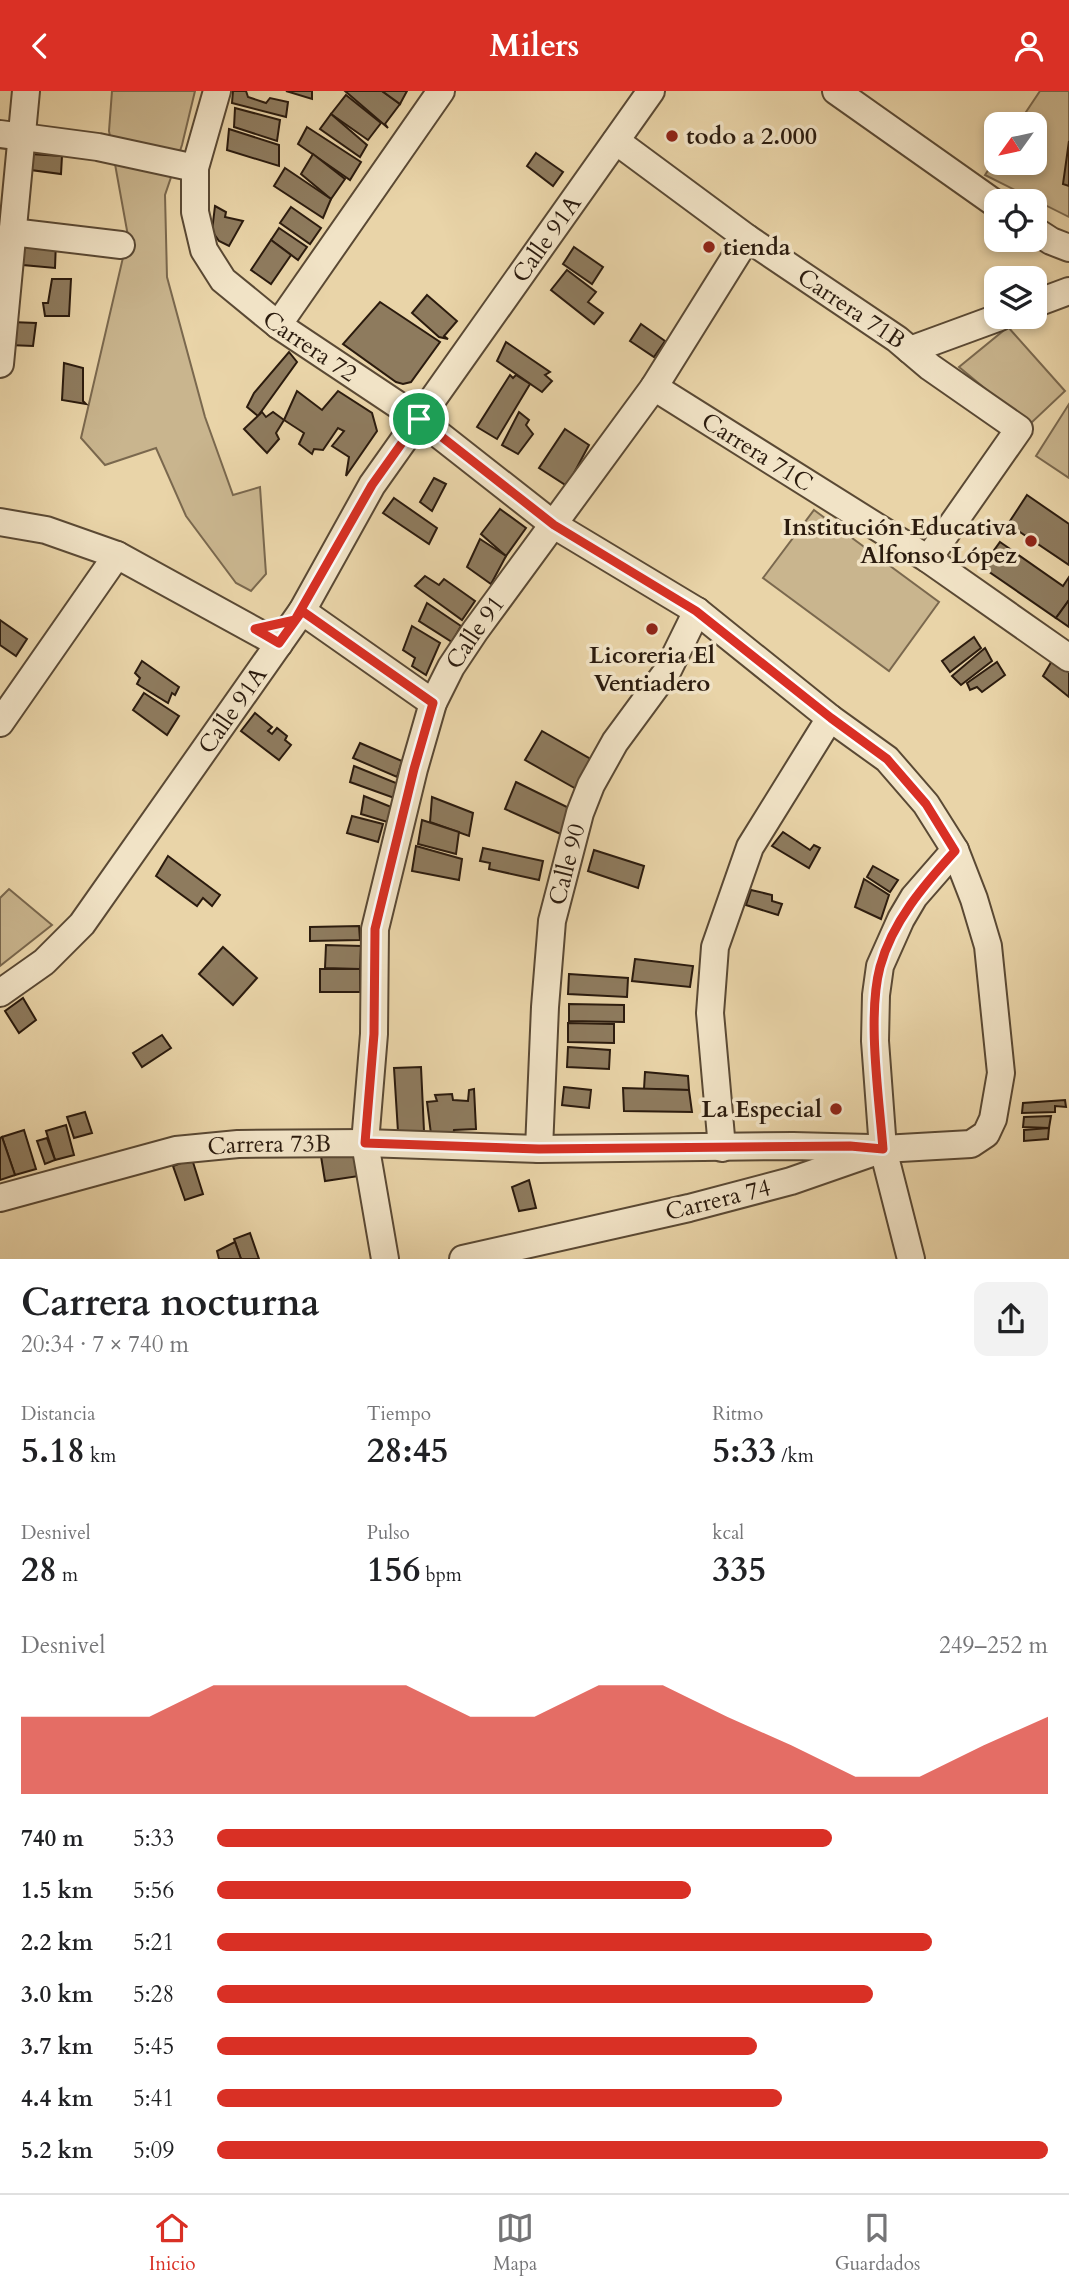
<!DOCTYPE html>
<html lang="es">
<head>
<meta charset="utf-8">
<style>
  :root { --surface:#fff; --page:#f2f2f2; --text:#202124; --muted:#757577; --line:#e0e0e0; --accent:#d93025 }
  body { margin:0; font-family:Cardo,serif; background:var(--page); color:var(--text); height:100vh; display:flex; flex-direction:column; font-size:26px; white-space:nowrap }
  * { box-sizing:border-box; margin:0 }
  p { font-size:23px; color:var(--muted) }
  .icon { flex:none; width:38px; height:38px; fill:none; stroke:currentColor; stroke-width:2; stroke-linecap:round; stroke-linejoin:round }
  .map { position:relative; height:1168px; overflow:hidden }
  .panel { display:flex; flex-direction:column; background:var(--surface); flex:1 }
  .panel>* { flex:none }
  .needle { width:46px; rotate:237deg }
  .fabs { position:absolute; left:984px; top:21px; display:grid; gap:14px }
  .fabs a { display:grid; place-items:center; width:63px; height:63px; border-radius:14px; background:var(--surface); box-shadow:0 4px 10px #0003; font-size:35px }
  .pin { position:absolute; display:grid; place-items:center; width:60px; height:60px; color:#fff; margin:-30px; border:4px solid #fff; border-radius:50%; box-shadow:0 2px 7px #0007 }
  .round { display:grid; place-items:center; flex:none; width:74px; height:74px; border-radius:14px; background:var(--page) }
  .headline { display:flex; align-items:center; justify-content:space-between; height:119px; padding:0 21px }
  h1 { font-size:38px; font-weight:700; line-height:52px }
  .metrics { display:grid; grid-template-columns:repeat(3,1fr); gap:10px; height:119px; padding:7px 21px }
  .metrics div { display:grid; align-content:center }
  .metrics b { font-size:35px; font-weight:700 }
  .metrics small { font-size:19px; font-weight:400 }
  .metrics p { font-size:19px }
  .chart { height:196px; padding:14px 21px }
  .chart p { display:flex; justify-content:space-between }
  .chart svg { width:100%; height:126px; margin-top:7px; fill:var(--accent); opacity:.7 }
  ul { padding:0 21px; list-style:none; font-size:23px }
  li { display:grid; grid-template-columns:112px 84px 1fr; align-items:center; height:52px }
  li i { height:18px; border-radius:9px; background:var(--accent) }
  header { display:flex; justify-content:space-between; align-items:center; height:91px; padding:0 21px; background:var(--accent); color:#fff; font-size:32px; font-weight:700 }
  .menu { display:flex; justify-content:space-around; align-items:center; height:98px; border-top:2px solid var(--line); background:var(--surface); font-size:19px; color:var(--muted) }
  .menu a { display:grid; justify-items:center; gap:4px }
  .menu .active { color:var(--accent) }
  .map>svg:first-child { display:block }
  .green { fill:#c9b58e; stroke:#7a684e; stroke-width:2 }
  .building { fill:#8e7b5e; stroke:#2b1b0e; stroke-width:2 }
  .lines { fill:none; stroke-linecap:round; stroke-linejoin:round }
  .minor-casing { stroke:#5a4934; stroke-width:30 }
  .minor { stroke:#f1e3c6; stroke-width:26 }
  .route-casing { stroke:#fff; stroke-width:14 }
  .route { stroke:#d93025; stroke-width:9 }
  .poi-dot { fill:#8f2418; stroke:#f1e3c6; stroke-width:2.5 }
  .labels { text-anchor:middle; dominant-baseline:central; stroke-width:7; stroke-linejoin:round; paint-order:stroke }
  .poi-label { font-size:24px; font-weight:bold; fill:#2b1b0e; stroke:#f1e3c6; text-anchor:start }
  .street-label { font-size:24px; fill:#2b1b0e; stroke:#f1e3c6 }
</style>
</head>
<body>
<header><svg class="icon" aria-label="back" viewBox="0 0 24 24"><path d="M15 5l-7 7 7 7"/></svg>Milers<svg class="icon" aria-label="person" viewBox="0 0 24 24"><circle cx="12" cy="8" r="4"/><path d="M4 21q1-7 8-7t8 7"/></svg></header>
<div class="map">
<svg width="1069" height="1168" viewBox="0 0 1069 1168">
  <rect width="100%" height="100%" fill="#e9d4a8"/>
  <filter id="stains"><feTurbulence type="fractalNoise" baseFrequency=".00286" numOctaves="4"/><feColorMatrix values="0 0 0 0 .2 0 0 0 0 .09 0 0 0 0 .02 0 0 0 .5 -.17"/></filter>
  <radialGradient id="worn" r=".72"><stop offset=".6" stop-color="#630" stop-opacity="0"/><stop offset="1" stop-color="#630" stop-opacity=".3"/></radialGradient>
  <g class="green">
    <path d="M112 0H195L182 54 165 104 167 186 205 326 233 404 260 396 266 483 251 500 236 492 186 425 156 357 105 374 81 347 128 145 109 40Z"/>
    <path d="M1040 0H1069V126L985 84 996 67V72H1034V33H1018Z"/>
    <path d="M1008 236 1065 300 1029 334 959 276Z"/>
    <path d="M1069 313V387L1036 365Z"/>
    <path d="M814 419 939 511 889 580 763 487Z"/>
    <path d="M9 798 52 834 0 875V807Z"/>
  </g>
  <g class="building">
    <path d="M233 0H246L248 6 266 12 270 7 288 11 286 26 232 12Z"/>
    <path d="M286 0H312V8Z"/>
    <path d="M345 0H382L400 13 385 33 388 37Z"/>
    <path d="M382 0H407L400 13Z"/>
    <path d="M346 4 381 32 368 49 331 23Z"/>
    <path d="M235 17 280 29 277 50 234 36Z"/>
    <path d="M331 23 367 54 360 66 320 38Z"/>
    <path d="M307 36 361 71 350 89 298 53Z"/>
    <path d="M229 38 279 54V75L227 59Z"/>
    <path d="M1069 50V95L1063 93Z"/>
    <path d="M536 62 563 81 553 95 527 75Z"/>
    <path d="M30 63 62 65 61 83 31 79Z"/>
    <path d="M313 63 345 88 331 108 301 83Z"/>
    <path d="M285 77 331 108 323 127 274 95Z"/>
    <path d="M215 115 226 121 225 126 243 130 229 155 219 150 212 140Z"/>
    <path d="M291 116 321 137 310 153 280 132Z"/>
    <path d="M279 137 307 156 298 169 271 149Z"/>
    <path d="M22 147 56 150 55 177 23 174Z"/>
    <path d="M271 149 291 164 271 193 251 179Z"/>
    <path d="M574 156 603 176 592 193 563 173Z"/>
    <path d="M567 179 596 201 588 211 603 222 594 233 551 199Z"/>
    <path d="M52 188H71L69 225H45L43 212H48Z"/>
    <path d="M427 204 457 230 444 245 448 248 439 246 412 222Z"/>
    <path d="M380 211 440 251 411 291 403 293 396 291 343 253Z"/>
    <path d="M11 231 36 232 33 255 9 254Z"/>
    <path d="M641 233 665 250 654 266 630 250Z"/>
    <path d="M506 251 550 281 545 284 552 290 542 301 497 270Z"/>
    <path d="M289 261 297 271 258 325 247 316 254 302Z"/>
    <path d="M64 272 83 277V310L86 313 62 309Z"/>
    <path d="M510 284 513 287 516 284 530 293 497 348 477 336Z"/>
    <path d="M297 300 322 319 338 300 372 322 377 340 346 385 349 366 332 355 344 340 338 337 323 359 314 358 312 363 299 353 304 342 284 329Z"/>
    <path d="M262 321 266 326 273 321 284 329 276 342 279 348 267 362 244 338Z"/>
    <path d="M519 321 529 329 526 334 533 343 518 363 502 354Z"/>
    <path d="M565 338 589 354 567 395 539 377Z"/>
    <path d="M434 387 446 393 432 420 420 411Z"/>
    <path d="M1027 404 1069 433V474L1008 433Z"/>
    <path d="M394 407 437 437 429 453 383 422Z"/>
    <path d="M500 418 526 437 506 465 481 443Z"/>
    <path d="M480 448 506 465 491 493 467 476Z"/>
    <path d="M1000 451 1063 495 1069 486V509L1056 527 982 476Z"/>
    <path d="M425 485 439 494 444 488 475 510 462 529 415 495Z"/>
    <path d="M1069 509V536L1056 527Z"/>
    <path d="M427 512 461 535 452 551 419 530Z"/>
    <path d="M0 529 27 548 16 565 0 554Z"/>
    <path d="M412 535 440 552 426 584 412 575 415 567 403 559Z"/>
    <path d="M974 546 981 557 950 581 942 570Z"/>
    <path d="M985 557 992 570 961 594 952 585Z"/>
    <path d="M1053 568 1069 580V606L1043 585Z"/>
    <path d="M142 570 179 596 175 604 172 602 168 612 137 593 140 587 135 582Z"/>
    <path d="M997 571 1005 584 982 601 977 596 970 599 967 592Z"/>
    <path d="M144 602 179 625 167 644 133 619Z"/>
    <path d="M255 622 272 636 268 640 272 643 277 637 287 645 285 649 291 654 279 669 241 640Z"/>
    <path d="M542 640 594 670 578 699 525 669Z"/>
    <path d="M360 652 402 670 397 686 353 667Z"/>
    <path d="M354 675 401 694 397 708 350 691Z"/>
    <path d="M516 691 571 718 563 744 505 718Z"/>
    <path d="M364 705 396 718 394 733 361 723Z"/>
    <path d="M432 706 473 722 469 745 430 731Z"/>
    <path d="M352 725 383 733 378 751 347 742Z"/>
    <path d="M422 729 459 741 456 763 418 753Z"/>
    <path d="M783 741 810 759 814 754 820 757 809 777 772 755Z"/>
    <path d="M416 755 462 768 459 789 412 780Z"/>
    <path d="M483 757 543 770 539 789 489 778 490 772 480 770Z"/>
    <path d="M594 759 644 775 638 797 588 780Z"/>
    <path d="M168 765 220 804 212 815 203 807 197 815 156 785Z"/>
    <path d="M873 775 898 789 890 801 867 786Z"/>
    <path d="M864 788 889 804 881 828 855 816Z"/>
    <path d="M751 799 772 804V810L782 813 778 824 746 814Z"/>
    <path d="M359 835 360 849 310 850V836Z"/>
    <path d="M326 854 361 855 360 878 325 877Z"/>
    <path d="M223 856 257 887 233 914 199 883Z"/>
    <path d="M635 868 693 875 690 896 632 890Z"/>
    <rect x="320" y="878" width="40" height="23"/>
    <path d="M569 883 628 887 627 906 568 903Z"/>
    <path d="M23 907 36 929 19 942 5 920Z"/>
    <path d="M569 913 624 914V931L569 930Z"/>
    <path d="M568 932 614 933V952L568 951Z"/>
    <path d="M162 944 171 957 142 976 133 962Z"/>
    <path d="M568 956 610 959 609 978 567 976Z"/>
    <path d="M421 976 424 1040 398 1041 394 977Z"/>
    <path d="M645 981 688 985 689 999 644 998Z"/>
    <path d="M564 996 591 999 589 1017 562 1014Z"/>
    <path d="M623 997 689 999 692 1021 624 1020Z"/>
    <path d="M474 998 476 1038 454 1039 453 1044 431 1043 427 1011 437 1010 435 1004 452 1003 453 1009 468 1010 469 999Z"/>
    <path d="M1065 1009 1066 1016 1055 1015V1021L1022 1022 1023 1012Z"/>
    <path d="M85 1021 92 1042 74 1047 67 1026Z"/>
    <path d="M1051 1025 1049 1037 1023 1036 1024 1026Z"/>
    <path d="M66 1034 74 1064 55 1069 46 1040Z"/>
    <path d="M1049 1037 1048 1048 1024 1050V1039Z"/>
    <path d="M24 1039 36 1078 15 1084 2 1046Z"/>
    <path d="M2 1046 15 1084 0 1089V1047Z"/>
    <path d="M47 1047 55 1069 45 1073 37 1050Z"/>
    <path d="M354 1054 359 1085 325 1090 320 1059Z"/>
    <path d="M192 1068 203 1103 185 1109 173 1075Z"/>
    <path d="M529 1089 536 1117 519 1120 512 1096Z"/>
    <path d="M250 1142 259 1168H241L234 1148Z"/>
    <path d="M235 1151 241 1168H219L217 1160Z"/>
  </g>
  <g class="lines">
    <defs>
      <g id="minor">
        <path id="s1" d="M217 0 195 77V121L204 159 223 189 278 234 419 328 554 434 697 520 830 627 887 668 926 713 955 759 974 808 988 855 1001 982 993 1028 986 1043 971 1053 883 1058 791 1090 689 1117 463 1168"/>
        <path d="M836 0 996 113"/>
        <path d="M0 43 98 56 195 77"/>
        <path id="s2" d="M616 50 747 147 897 248 930 276 1019 338 928 468"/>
        <path d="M1034 139 1051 150 1069 157"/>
        <path d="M12 141 121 154"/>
        <path d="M1034 213 1069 200"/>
        <path d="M278 234 441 0"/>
        <path d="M910 259 1000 226"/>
        <path d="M0 273 26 0"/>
        <path id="s3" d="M654 296 928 468 1069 567"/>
        <path d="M0 431 46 439 117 464 279 553"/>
        <path d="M302 520 433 612"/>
        <path d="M0 632 117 464"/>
        <path id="s4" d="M0 902 44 871 82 833 302 520 372 394 651 0"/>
        <path d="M722 1057 710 922 715 856 750 756 830 627"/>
        <path id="s5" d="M539 1058 545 916 552 830 580 722 591 694 615 651 668 579 697 520"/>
        <path id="s6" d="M0 1107 176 1059 238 1053 365 1052 539 1058 793 1055 870 1057"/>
        <path id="s7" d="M385 1168 365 1052 374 943 375 838 414 678 433 612 451 576 475 540 654 296 747 147"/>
        <path d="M911 1168 883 1058 875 950 876 904 880 875 901 828 914 806 955 759"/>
      </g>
    </defs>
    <use href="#minor" class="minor-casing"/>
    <use href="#minor" class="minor"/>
  </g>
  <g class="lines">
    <defs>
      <path id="route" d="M419 328 372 394 295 529 255 538 279 552 302 520 433 612 414 678 375 838 374 943 365 1052 539 1058 850 1055 883 1058C879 1006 867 925 880 876 892 831 924 794 955 760L926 713 887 668 831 627 696 520 554 434 419 328"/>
    </defs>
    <use href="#route" class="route-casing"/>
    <use href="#route" class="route"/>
  </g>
  <g class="poi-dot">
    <circle cx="672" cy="45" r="7"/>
    <circle cx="709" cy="156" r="7"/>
    <circle cx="1031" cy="450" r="7"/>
    <circle cx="652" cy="538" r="7"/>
    <circle cx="836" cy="1018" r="7"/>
  </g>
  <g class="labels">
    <g class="poi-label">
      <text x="686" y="45">todo a 2.000</text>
      <text x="723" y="156">tienda</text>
      <text x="1017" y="436" text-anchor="end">Institución Educativa<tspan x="1017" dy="28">Alfonso López</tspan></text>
      <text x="652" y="564" text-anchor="middle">Licoreria El<tspan x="652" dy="28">Ventiadero</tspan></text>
      <text x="822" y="1018" text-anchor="end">La Especial</text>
    </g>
    <g class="street-label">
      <text stroke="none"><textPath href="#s4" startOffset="936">Calle 91A</textPath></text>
      <text stroke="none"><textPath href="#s2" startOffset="289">Carrera 71B</textPath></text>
      <text stroke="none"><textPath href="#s1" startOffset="308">Carrera 72</textPath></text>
      <text stroke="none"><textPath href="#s3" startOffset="122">Carrera 71C</textPath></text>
      <text stroke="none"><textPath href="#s7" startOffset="648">Calle 91</textPath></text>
      <text stroke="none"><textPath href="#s4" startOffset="369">Calle 91A</textPath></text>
      <text stroke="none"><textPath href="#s5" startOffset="287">Calle 90</textPath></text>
      <text stroke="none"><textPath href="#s6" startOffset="276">Carrera 73B</textPath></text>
      <text transform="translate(718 1109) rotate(-14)">Carrera 74</text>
    </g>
  </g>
  <rect width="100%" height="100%" filter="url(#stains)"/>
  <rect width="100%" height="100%" fill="url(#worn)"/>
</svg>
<div class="fabs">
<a><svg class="needle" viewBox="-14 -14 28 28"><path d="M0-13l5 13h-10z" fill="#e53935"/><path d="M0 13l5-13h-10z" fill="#757577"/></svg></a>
<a><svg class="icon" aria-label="locate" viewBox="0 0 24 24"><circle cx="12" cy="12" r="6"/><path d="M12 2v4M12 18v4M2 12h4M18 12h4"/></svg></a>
<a><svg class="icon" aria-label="layers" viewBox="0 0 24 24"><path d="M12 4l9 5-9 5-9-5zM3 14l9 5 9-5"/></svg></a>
</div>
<div class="pin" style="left:419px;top:328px;background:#1e9e55"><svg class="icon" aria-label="arrive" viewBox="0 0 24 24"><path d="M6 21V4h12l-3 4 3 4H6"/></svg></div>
</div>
<section class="panel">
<div class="headline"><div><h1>Carrera nocturna</h1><p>20:34 · 7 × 740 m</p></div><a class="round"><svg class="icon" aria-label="share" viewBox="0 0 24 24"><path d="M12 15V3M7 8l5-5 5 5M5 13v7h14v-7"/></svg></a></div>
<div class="metrics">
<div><p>Distancia</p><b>5.18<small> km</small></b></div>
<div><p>Tiempo</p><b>28:45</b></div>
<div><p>Ritmo</p><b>5:33<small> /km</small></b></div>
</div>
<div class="metrics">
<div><p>Desnivel</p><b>28<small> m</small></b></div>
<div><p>Pulso</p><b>156<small> bpm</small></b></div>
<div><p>kcal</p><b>335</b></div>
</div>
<div class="chart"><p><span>Desnivel</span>249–252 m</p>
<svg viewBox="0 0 160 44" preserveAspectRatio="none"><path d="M0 44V17L10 17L20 17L30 6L40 6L50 6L60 6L70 17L80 17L90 6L100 6L110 17L120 27L130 38L140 38L150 27L160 17V44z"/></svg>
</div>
<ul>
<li><b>740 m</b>5:33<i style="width:74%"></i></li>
<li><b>1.5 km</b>5:56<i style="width:57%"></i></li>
<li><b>2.2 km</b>5:21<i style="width:86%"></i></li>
<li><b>3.0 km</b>5:28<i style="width:79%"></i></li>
<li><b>3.7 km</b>5:45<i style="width:65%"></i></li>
<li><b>4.4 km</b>5:41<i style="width:68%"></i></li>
<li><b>5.2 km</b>5:09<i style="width:100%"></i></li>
</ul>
</section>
<nav class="menu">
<a class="active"><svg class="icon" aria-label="home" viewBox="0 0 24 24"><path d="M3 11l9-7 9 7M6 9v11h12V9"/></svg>Inicio</a>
<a><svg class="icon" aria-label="map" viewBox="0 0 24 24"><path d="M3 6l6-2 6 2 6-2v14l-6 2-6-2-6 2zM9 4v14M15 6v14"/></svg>Mapa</a>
<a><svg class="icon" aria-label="saved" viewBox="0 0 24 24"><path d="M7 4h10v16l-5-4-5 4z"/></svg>Guardados</a>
</nav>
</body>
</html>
